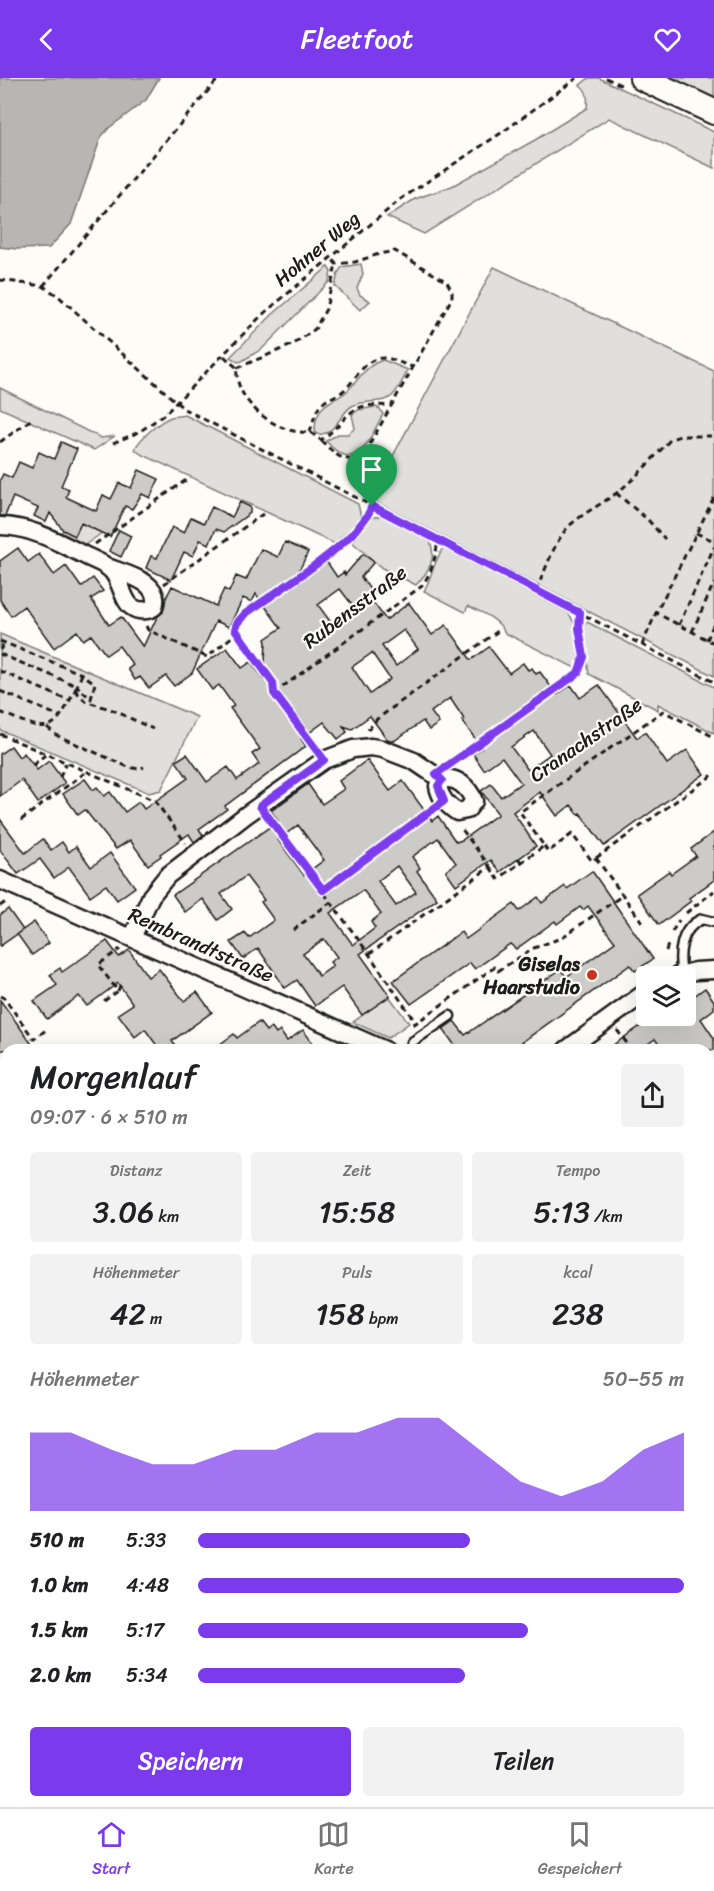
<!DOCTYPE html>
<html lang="de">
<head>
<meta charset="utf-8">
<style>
  :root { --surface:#fff; --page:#f2f2f2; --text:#202124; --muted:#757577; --line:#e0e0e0; --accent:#7c3aed }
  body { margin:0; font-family:Sriracha,sans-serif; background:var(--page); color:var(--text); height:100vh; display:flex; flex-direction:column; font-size:22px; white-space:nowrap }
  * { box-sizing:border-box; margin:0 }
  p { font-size:20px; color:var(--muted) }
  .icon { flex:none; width:33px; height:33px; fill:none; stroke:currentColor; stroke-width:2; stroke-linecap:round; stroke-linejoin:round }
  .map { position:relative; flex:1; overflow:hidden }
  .panel { position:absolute; left:0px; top:966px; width:714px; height:764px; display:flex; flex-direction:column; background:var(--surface); border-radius:18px 18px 0 0; box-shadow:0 6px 24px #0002 }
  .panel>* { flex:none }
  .buttons { position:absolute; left:636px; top:888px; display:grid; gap:12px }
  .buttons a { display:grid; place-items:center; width:60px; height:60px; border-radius:6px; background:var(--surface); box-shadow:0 6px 24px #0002; font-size:30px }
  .pin { position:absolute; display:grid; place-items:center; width:51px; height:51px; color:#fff; margin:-62px -26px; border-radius:50% 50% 50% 0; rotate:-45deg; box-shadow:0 0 6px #0007 }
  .pin .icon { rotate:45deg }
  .round { display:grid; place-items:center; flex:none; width:63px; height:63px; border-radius:6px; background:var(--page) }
  .summary { display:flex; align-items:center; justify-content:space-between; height:102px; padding:0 30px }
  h1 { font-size:33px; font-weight:600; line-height:45px }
  .metrics { display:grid; grid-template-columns:repeat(3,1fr); gap:9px; height:102px; padding:6px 30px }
  .metrics div { display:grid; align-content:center; border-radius:6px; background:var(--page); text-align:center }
  .metrics b { font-size:30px; font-weight:600 }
  .metrics small { font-size:16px; font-weight:400 }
  .metrics p { font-size:16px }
  .chart { height:168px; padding:12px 30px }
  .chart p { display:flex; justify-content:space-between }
  .chart svg { width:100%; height:108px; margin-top:6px; fill:var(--accent); opacity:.7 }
  .action { display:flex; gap:12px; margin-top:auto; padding:12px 30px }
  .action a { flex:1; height:69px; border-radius:6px; background:var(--accent); color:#fff; font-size:24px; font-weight:600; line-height:69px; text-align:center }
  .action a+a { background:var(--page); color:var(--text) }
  ul { padding:0 30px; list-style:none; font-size:20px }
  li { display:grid; grid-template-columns:96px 72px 1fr; align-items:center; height:45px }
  li i { height:15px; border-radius:8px; background:var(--accent) }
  header { display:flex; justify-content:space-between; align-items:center; height:78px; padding:0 30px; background:var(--accent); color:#fff; font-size:27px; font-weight:600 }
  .dock { display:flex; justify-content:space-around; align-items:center; height:84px; border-top:2px solid var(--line); background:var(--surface); font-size:16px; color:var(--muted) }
  .dock a { display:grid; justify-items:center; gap:3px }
  .dock .on { color:var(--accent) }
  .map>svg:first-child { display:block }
  .green { fill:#e0dfdb; stroke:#7e7e7c; stroke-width:1.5 }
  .water { fill:#b7b6b2; stroke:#797876; stroke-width:1.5 }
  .building { fill:#cccbc8; stroke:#1c1c1c; stroke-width:1.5; fill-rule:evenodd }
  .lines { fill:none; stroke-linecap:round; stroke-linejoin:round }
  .service-casing { stroke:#1c1c1c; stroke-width:13 }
  .minor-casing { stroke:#1c1c1c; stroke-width:21 }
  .tertiary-casing { stroke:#1c1c1c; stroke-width:26 }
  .secondary-casing { stroke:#1c1c1c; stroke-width:28 }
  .path { stroke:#1c1c1c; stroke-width:3; stroke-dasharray:6 4.5; stroke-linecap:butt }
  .service { stroke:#fdfcf7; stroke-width:8 }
  .minor { stroke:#fdfcf7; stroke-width:16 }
  .tertiary { stroke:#fdfcf7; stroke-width:21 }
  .secondary { stroke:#fdfcf7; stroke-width:24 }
  .rail { stroke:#1c1c1c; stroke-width:4.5 }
  .route-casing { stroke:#fff; stroke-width:12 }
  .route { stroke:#7c3aed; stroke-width:8 }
  .poi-dot { fill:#c8321e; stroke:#fdfcf7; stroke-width:2 }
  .labels { text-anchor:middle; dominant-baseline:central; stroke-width:4.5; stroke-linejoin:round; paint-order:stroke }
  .street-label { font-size:20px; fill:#1c1c1c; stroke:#fdfcf7 }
  .poi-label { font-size:20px; font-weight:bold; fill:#1c1c1c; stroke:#fdfcf7; text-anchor:end }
</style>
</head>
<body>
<header><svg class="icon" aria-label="back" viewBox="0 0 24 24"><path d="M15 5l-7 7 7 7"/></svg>Fleetfoot<svg class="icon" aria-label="heart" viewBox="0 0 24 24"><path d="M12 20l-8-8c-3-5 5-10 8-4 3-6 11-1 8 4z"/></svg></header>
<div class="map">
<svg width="714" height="1729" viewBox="0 0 714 1729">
  <rect width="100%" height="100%" fill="#fdfcf7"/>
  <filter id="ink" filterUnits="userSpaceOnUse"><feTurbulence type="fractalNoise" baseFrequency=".0167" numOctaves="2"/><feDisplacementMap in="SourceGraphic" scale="12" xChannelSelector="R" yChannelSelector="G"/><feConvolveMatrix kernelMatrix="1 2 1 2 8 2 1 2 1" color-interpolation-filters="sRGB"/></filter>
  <g filter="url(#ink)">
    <g class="green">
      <path d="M589 0H599L714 54V90L609 40 424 156 387 139 415 121 452 108 535 62 587 30C588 21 588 13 580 7Z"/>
      <path d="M661 0H714V25Z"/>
      <path d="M361 186 363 196 357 210 360 217 370 223 360 232 335 208 338 195 342 189Z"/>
      <path d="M328 189 331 194 329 204 262 271 242 283 238 284 230 279 272 237Z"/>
      <path d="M494 189 714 293V598L370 421Z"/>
      <path d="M383 282 408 292C404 300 399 311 393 317 384 327 364 321 352 328 339 336 335 359 316 356 314 351 315 349 316 343 322 321 335 325 348 312 360 300 366 287 383 282Z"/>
      <path d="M0 310 101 360 115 358 94 372 0 330Z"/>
      <path d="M376 329 380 331 383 336C369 362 357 399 326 363L338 356H348L355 350 352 337 358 332Z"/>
      <path d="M185 337 358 426 361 439C354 451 343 455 335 466L139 375 135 371C139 361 160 343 171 339 175 338 181 338 185 337Z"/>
      <path d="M382 438 430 463C437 481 429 493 416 507L382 490 352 464 372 439Z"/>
      <path d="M81 445 102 455 85 467 60 456 63 452 75 458Z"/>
      <path d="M444 470 569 535C579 552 581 572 577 591L505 555C499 541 481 534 468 528L465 534 424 513C431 501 435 479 444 470Z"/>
      <path d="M587 544 714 609V655L658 626V632L589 596 582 550Z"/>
      <path d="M0 556 197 639 161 712 149 715 0 652Z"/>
      <path d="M389 918 409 945 388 960 353 944Z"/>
    </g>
    <path class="water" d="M0 0H159L146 22 109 50 101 59 71 146 49 170 17 171 0 169Z"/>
    <g class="building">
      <path d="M61 364 77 371 61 408 69 411 66 419 96 433 103 417 111 421 119 405 131 410 139 392 159 401 150 420 142 416 132 431 125 428 110 459 81 445 75 458 63 452 50 435 46 444 34 438 38 430 13 419 5 438H0V402L3 396 12 400 19 384 32 390 39 374 54 381Z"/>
      <path d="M240 424 250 429V435L224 454 216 451 209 466 200 462 193 478 184 474 171 502 146 490 151 478 157 480 172 449 184 455 191 439 204 445 212 429 232 439Z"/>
      <path d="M119 452 131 458 121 479 109 473Z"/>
      <path d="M285 464 308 474 291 510 327 484 337 499 344 494 345 497 363 476 374 484 361 499 374 517 370 520 386 542 409 525 432 557 446 547 471 582 489 569 509 595 523 585 528 592 532 590 536 596 540 594 557 617 571 607 580 620 599 607 637 660 645 654 667 686 687 672 704 696 604 768 580 735 578 736 571 727 557 738 540 714 513 734 536 768 500 794 491 782 456 807 446 793 456 785 438 760 412 779 420 790 417 793 437 821 360 876 390 918 362 937 342 909 315 928 297 902 285 910 258 870 243 881 231 864 245 855 249 860 274 842 261 824 264 822 246 798 221 816 232 831 218 842 203 821 185 834 173 817 278 743 271 733 308 706 322 726 344 711 339 703 367 682 390 713 403 703 432 743 438 738 456 764 462 762 498 736 481 713 491 706 501 719 521 705 502 679 484 692 473 676 482 670 462 643 464 641 450 620 431 634 439 645 429 652 423 643 394 663 387 661 370 638 352 651 343 648 347 654 338 661 324 644 301 661 306 668 225 728 227 731 199 751 203 757 194 764 189 756 160 776 161 778 148 787 130 762 116 771 85 732 78 737 63 716 85 701 93 712 97 709 104 718 110 714 125 734 139 724 144 731 188 700 176 683 187 676 207 704 228 689 237 702 259 686 252 676 260 671 230 630 234 628 219 607 212 612 197 591 227 570 242 590 251 584 264 601 266 564 265 561 281 550 256 516 252 524 243 520 229 549 216 543 192 595 174 608 166 598 149 610 140 599 135 602 128 591 133 587 119 568 106 577 91 557 83 562 77 553 54 570 24 528 11 538 0 522V483L18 470 28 484 39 476 54 497 66 488 81 509 93 500 103 513 91 521 101 535 109 547 121 539 143 569 157 539 163 534 166 520 172 508 216 528 224 511 229 514 236 498 246 502 261 471 278 479ZM340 511 357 533 335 550 318 527ZM404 552 418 571 396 588 382 568ZM372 575 390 601 370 616 352 589ZM534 653 550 676 528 692 511 669ZM298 747 324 782 304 797 278 762ZM397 788 416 814 396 828 378 803ZM363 812 381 836 371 844 375 850 353 867 330 835ZM324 861 337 879 330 884 333 888 319 898 303 876Z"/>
      <path d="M11 668 19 679 24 675 37 692 49 683 65 705 38 725 22 702 0 718V676Z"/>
      <path d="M0 741 25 775 43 761 51 772 62 764 69 774 76 768 91 789 110 775 135 809 117 822 106 807 90 818 69 789 54 800 40 781 18 796 0 772Z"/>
      <path d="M714 754V802L689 820 691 823 659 847 637 816 669 793 671 796 696 778 691 771Z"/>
      <path d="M592 793 653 881 635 893 630 887 518 967 522 972H458L443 951 454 943 465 957 561 891 566 899 615 864 588 828 583 832 580 829 557 846 555 843 516 871 510 866 475 891 470 885 411 926 393 903 461 854 466 861 514 826 519 833 538 819 542 825 565 808 567 811Z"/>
      <path d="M8 831 23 852 0 868V837Z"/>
      <path d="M34 844 49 865 32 877 17 856Z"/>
      <path d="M107 863 119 879 129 872 148 899 159 891 184 923 197 914 212 934 172 963 178 972H160L145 951 135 959 118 936 133 926 118 905 87 928 79 918 47 941 34 923 57 907 50 897 60 890 62 894Z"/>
      <path d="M705 910 714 923V931L701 941 714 960V972H663L655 961 639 972H606L655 938H686V924Z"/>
      <path d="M0 922 19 948 36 972H0Z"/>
      <path d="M259 944 266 953 271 949 276 956 280 953 287 963 303 952 318 972H212L234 956 237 960Z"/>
    </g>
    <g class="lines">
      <defs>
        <g id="service">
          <path d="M682 896C678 877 680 850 702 841L714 844"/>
          <path d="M410 972 412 964 450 938"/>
          <path d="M0 1503 6 1506"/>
        </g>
        <g id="minor">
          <path d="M0 448C31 448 60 465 88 479 96 483 106 486 112 493 121 503 123 523 132 529 139 534 148 533 154 529 162 504 128 497 110 490"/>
          <path d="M0 802 385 972"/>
          <path d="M132 860 151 818 167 798 246 737 324 682 353 671 371 669 383 671 414 683 442 702 438 708C440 720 447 727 457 734L467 732 474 723C469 710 456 697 442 702"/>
          <path d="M677 898 695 893 714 892"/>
          <path d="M566 972 646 914"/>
          <path d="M0 1156 6 1158"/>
          <path d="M708 1256 714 1258"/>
          <path d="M0 1362 6 1364"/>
          <path d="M708 1471 714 1476"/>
          <path d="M708 1634 714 1636"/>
          <path d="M690 1724 694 1729"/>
          <path d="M281 1729 283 1724"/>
        </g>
        <g id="tertiary">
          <path d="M0 1650 6 1653"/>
          <path d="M145 1724 159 1729"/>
        </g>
        <path id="secondary" d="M642 0 714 34"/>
      </defs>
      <use href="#service" class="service-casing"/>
      <use href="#minor" class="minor-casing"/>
      <use href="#tertiary" class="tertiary-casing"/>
      <use href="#secondary" class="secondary-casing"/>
      <g class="path">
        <path d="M606 0 625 9"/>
        <path d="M0 202 43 208 57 217 184 331 714 604"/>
        <path d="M43 208 219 0"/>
        <path d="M224 278 237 290C233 323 278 358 310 354L321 362C352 340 345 323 391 328"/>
        <path d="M237 290 294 266 315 251 326 231 336 186"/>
        <path d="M310 354C313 346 314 335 320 328 326 320 336 319 343 313 356 303 363 281 382 280 390 279 404 287 413 289"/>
        <path d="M321 362C333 375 344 387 363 378L452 220V213L447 204 395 173 379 176 355 184 336 186 331 179"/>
        <path d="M0 364 32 341"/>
        <path d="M113 365 139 354 165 336 262 237 401 121 504 53 577 0"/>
        <path d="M616 415 648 442 665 461"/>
        <path d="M714 420 656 535 714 565"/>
        <path d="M696 455 714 463"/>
        <path d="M95 466 189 400"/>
        <path d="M164 506 263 436"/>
        <path d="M536 512C546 492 553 466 568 449 583 435 602 426 618 414 638 398 654 379 671 361L680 358H714"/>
        <path d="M679 547 714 469"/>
        <path d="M146 548 148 552 207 579 233 558 236 545 245 536C278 512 359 463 372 428"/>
        <path d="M235 551 273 605 274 615 316 671"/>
        <path d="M692 554 714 505"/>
        <path d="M707 562 714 545"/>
        <path d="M0 563 82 596 95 605 91 621 77 608 82 596"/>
        <path d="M642 567 656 535"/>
        <path d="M0 572 4 565"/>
        <path d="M0 576 77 608C52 660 49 654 0 634"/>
        <path d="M0 593 70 623"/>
        <path d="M75 612 85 623 113 632 153 651"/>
        <path d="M0 613 59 638"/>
        <path d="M274 615 422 508C432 493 436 479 438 461"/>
        <path d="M47 649 56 657 128 689 139 691 144 689"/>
        <path d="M368 652 377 641 498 553"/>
        <path d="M0 656 155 723 186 765"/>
        <path d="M452 685 578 595C589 578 578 556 580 535"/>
        <path d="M33 687 45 677"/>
        <path d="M60 699 66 685"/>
        <path d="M268 739 369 876 412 939 415 946"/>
        <path d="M21 742 86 694"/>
        <path d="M544 768 548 774 572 756 592 783 596 780"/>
        <path d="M518 780 522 785"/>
        <path d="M596 780 714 696"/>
        <path d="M596 780 642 844"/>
        <path d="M490 789 498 801 544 768 520 734 663 633 714 659"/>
        <path d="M323 812 433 731"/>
        <path d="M0 828 7 823"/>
        <path d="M686 835 714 813"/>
        <path d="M293 852 331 824"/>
        <path d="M672 854 679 842"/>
        <path d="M666 873 669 863"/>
        <path d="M369 876 490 789 461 750"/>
        <path d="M118 913 121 905"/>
        <path d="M0 918 4 920 34 961 46 952"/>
        <path d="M104 923 118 913 98 887 120 871"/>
        <path d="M413 947 495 889 498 893 534 870 561 860 623 817"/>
        <path d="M617 952 632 972"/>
        <path d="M708 1005 714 1001"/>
        <path d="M0 1034 6 1037"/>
        <path d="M708 1056 714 1064"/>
        <path d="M708 1105 714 1101"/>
        <path d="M708 1216 714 1211"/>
        <path d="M708 1314 714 1310"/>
        <path d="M708 1432 714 1436"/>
        <path d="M663 1724 677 1725"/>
        <path d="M574 1725 575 1724"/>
        <path d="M592 1729 594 1724"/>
        <path d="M605 1729 607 1724"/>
        <path d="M624 1729 626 1724"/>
        <path d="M638 1729 640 1724"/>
        <path d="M655 1729 657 1724"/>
      </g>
      <use href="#service" class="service"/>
      <use href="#minor" class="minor"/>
      <use href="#tertiary" class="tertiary"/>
      <use href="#secondary" class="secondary"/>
      <g class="rail">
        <path d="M0 1051 6 1054"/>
        <path d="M708 1449 714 1453"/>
      </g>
    </g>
  </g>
  <g class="lines" filter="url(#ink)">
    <defs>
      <path id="route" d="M372 428 580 535 579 550 584 579 578 595 436 696 442 702 438 708 444 723 323 812 260 728 324 682 274 615 273 605 235 551 237 545 245 536C278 512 359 464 372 428Z"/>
    </defs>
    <use href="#route" class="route-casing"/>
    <use href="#route" class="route"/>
  </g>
  <circle class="poi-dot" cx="592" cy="897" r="6"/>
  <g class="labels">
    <g class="street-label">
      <text transform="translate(317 171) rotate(-40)">Hohner Weg</text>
      <text transform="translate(355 529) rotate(-37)">Rubensstraße</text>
      <text transform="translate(586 662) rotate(-35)">Cranachstraße</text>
      <text transform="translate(201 867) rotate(24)">Rembrandtstraße</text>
    </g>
    <g class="poi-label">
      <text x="580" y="886">Giselas<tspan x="580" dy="23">Haarstudio</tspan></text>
    </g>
  </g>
</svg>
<div class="buttons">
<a><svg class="icon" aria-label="layers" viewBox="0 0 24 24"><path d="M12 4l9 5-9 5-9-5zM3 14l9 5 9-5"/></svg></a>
</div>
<div class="pin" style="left:372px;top:428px;background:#1e9e55"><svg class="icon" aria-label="arrive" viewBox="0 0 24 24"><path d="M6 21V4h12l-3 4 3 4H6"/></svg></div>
<section class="panel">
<div class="summary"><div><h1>Morgenlauf</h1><p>09:07 · 6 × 510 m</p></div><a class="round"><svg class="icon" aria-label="share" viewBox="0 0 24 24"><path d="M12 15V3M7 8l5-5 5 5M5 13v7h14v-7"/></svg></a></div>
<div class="metrics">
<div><p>Distanz</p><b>3.06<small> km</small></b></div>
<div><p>Zeit</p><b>15:58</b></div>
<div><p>Tempo</p><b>5:13<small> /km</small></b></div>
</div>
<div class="metrics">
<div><p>Höhenmeter</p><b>42<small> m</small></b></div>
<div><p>Puls</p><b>158<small> bpm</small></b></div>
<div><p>kcal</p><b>238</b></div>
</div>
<div class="chart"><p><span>Höhenmeter</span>50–55 m</p>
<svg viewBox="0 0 160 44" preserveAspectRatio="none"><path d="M0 44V12L10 12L20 19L30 25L40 25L50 19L60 19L70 12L80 12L90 6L100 6L110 19L120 32L130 38L140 32L150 19L160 12V44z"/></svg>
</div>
<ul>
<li><b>510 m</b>5:33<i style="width:56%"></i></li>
<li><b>1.0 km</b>4:48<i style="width:100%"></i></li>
<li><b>1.5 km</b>5:17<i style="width:68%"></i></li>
<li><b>2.0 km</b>5:34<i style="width:55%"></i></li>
</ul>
<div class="action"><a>Speichern</a><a>Teilen</a></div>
</section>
</div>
<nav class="dock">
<a class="on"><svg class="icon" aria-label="home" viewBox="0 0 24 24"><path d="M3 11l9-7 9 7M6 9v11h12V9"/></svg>Start</a>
<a><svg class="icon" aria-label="map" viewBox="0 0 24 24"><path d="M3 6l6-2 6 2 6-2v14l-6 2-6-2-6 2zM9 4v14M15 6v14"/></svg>Karte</a>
<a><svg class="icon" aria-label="saved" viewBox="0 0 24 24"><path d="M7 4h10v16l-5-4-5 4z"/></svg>Gespeichert</a>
</nav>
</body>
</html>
